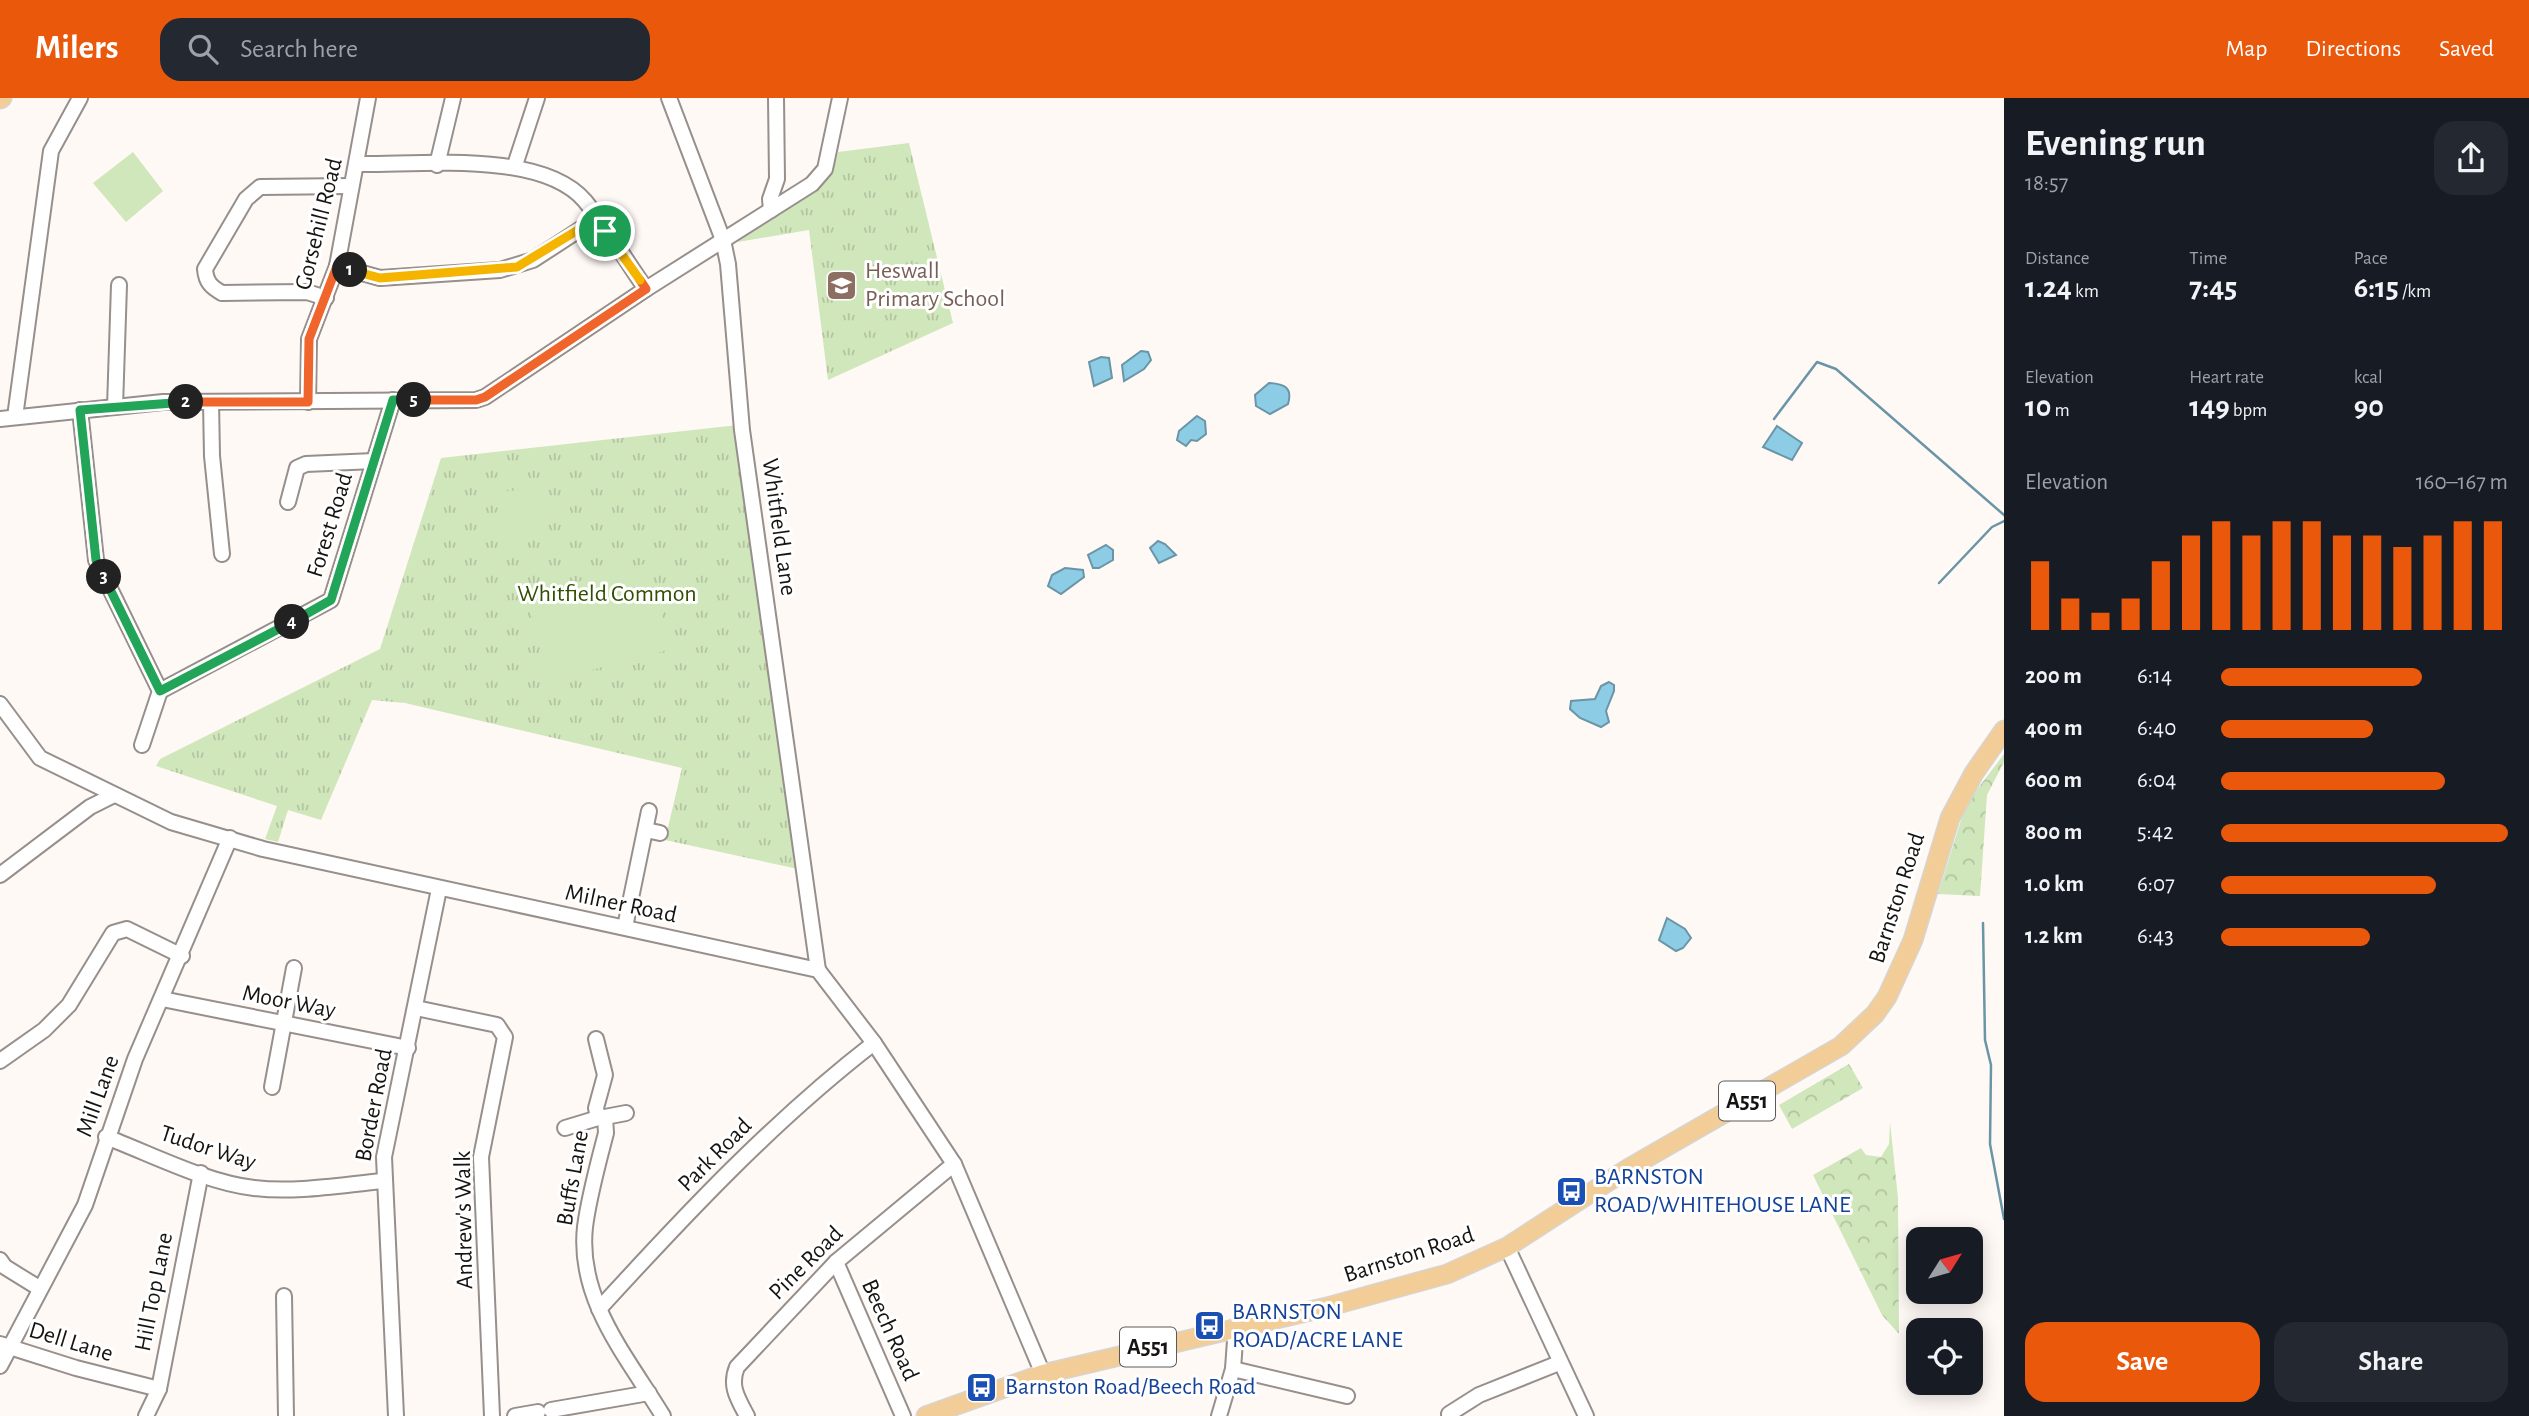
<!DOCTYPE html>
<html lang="en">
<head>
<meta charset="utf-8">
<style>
  :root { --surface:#171b24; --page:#242831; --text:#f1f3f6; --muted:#9ea1a6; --accent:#ea580c }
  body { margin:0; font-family:"Alegreya Sans",sans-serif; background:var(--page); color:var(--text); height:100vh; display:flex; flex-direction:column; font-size:26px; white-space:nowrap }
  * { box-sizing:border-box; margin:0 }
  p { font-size:23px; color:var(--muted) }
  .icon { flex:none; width:38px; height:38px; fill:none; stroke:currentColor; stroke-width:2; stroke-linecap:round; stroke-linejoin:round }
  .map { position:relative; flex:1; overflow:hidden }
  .sheet { display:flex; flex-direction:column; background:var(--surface); width:525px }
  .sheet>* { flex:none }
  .needle { width:46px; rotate:53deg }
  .buttons { position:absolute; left:1906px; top:1129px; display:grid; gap:14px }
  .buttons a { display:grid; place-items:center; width:77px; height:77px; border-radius:14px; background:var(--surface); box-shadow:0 4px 18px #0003; font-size:35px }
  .pin { position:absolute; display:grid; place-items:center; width:60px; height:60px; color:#fff; margin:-30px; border:4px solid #fff; border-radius:50%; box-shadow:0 2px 7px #0007 }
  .km { position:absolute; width:35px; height:35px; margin:-18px; border-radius:50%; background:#222; color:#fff; font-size:19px; line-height:35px; text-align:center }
  .round { display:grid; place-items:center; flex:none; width:74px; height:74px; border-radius:21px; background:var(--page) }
  .headline { display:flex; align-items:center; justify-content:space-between; height:119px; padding:0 21px }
  h1 { font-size:38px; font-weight:600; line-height:52px }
  .metrics { display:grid; grid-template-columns:repeat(3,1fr); gap:10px; height:119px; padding:7px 21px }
  .metrics div { display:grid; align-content:center }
  .metrics b { font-size:30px; font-weight:600 }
  .metrics small { font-size:19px; font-weight:400 }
  .metrics p { font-size:19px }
  .chart { height:196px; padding:14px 21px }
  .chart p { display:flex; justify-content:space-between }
  .chart svg { width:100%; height:126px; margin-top:7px; stroke:var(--accent); stroke-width:6 }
  .primary-button { display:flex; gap:14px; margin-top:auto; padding:14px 21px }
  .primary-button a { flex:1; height:80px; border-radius:21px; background:var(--accent); color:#fff; font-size:28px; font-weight:600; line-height:80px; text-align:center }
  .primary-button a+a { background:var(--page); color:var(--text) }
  ul { padding:0 21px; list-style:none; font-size:23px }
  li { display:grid; grid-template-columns:112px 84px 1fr; align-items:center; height:52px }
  li i { height:18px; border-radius:9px; background:var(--accent) }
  header { display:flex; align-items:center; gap:42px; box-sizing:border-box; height:98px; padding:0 35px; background:var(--accent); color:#fff }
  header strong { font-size:33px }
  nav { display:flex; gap:38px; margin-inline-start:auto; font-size:24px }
  .search { width:490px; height:63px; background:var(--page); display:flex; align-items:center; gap:18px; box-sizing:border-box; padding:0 24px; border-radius:21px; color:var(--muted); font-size:26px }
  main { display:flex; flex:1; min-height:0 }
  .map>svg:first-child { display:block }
  .grass { fill:url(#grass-tufts) }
  .forest { fill:url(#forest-crowns) }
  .pitch { fill:#d0e6bb }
  .water { fill:#8dcce5; stroke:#6995a6; stroke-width:2 }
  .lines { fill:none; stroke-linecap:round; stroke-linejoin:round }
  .stream { stroke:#6995a6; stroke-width:2.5 }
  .minor-casing { stroke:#968f8c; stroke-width:18 }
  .major-casing { stroke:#d5d5d4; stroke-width:21 }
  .minor { stroke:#fff; stroke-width:14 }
  .major { stroke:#f2cd98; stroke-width:18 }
  .split-1-casing { stroke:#fff; stroke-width:14 }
  .split-2-casing { stroke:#fff; stroke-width:14 }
  .split-3-casing { stroke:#fff; stroke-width:14 }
  .split-4-casing { stroke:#fff; stroke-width:14 }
  .split-5-casing { stroke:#fff; stroke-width:14 }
  .split-6-casing { stroke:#fff; stroke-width:14 }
  .split-7-casing { stroke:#fff; stroke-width:14 }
  .split-1 { stroke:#f5b400; stroke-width:9 }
  .split-2 { stroke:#f0652b; stroke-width:9 }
  .split-3 { stroke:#22a559; stroke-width:9 }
  .split-4 { stroke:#22a559; stroke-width:9 }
  .split-5 { stroke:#22a559; stroke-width:9 }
  .split-6 { stroke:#f0652b; stroke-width:9 }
  .split-7 { stroke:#f5b400; stroke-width:9 }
  .labels { text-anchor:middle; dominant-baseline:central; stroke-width:6; stroke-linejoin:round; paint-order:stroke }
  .shield { fill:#fff; stroke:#5c5a59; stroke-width:2 }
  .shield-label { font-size:23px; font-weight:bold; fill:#161412 }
  .street-label { font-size:24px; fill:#161412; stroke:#fff }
  .education-label { font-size:24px; fill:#785e54; stroke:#fff; text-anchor:start }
  .park-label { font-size:24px; fill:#314e01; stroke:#fff }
  .transit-label { font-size:24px; fill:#164399; stroke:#fff; text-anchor:start }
</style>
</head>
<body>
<header>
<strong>Milers</strong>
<div class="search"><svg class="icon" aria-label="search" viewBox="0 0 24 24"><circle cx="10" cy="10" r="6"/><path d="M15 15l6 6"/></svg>Search here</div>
<nav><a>Map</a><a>Directions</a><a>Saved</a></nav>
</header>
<main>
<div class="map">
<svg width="2004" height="1318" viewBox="0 0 2004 1318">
  <defs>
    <pattern id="grass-tufts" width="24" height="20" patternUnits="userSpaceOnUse" patternTransform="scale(1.75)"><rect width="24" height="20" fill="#d0e6bb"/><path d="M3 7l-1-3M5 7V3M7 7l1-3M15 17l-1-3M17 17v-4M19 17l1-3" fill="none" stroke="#b2c4a0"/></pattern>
    <pattern id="forest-crowns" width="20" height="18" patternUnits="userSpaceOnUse" patternTransform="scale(1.75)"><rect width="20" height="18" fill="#d0e6bb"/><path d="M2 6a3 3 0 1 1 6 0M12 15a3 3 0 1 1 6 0" fill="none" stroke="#b2c4a0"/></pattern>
  </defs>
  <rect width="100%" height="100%" fill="#fff9f6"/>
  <g class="grass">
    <path d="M909 45 953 225 828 282 809 132 738 144C766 108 827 107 838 54Z"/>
    <path d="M738 327 798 771 665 742 682 670 405 605 372 602 321 722 288 712 278 744 265 741 277 708 156 668 160 661 380 551 441 360Z"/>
  </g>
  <g class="forest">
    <path d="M2004 656V664L1987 697 1980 798 1938 796 1966 706Z"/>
    <path d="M1849 966 1863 990 1792 1031 1779 1007Z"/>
    <path d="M1890 1024 1898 1100 1899 1236 1882 1217 1813 1077 1861 1050 1866 1057 1881 1059 1889 1046Z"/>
  </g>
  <g class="pitch">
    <path d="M133 54 163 93 126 124 93 85Z"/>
    <path d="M543 390 548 432 501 436 497 394Z"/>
    <path d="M648 465 671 551 550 583 527 497Z"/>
  </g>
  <g class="water">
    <path d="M1141 253 1148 254 1151 262 1144 271 1124 283 1122 267Z"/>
    <path d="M1101 259 1109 260 1112 280 1094 288 1089 264Z"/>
    <path d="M1269 285C1284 286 1293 289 1288 306L1270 316 1256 308 1255 297Z"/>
    <path d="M1197 318 1205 323 1206 336 1197 343 1191 342 1186 348 1177 342 1179 333Z"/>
    <path d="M1777 328 1802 345 1792 362 1763 349Z"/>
    <path d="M1158 443 1165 446 1176 457 1159 465 1150 450Z"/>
    <path d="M1106 447 1113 452V462L1099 470H1093L1088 457Z"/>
    <path d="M1065 470 1083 472 1084 479 1061 496 1048 488 1052 477Z"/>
    <path d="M1609 584 1614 587V593L1606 613 1609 624 1601 629 1580 620 1570 611 1571 603 1595 601 1601 588Z"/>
    <path d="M1667 820 1685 831 1691 840 1683 850 1676 853 1659 842Z"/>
  </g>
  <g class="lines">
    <g class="stream">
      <path d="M1774 321 1817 264 1836 271 2004 417"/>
      <path d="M1939 485 1992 429 2004 423"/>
      <path d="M1983 825 1985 942 1991 967 1990 1046 2004 1121"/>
    </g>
    <defs>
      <g id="minor">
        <path d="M669 0 723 142 728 166 742 332 818 872"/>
        <path d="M358 66C420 67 542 52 585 103 607 130 626 163 646 191"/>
        <path d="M437 67 453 0"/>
        <path d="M515 67 537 0"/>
        <path d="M771 112 770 101 777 81 776 0"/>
        <path d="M337 168 380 180 500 172 533 162 596 121"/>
        <path d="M326 200 307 194 222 195C211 189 206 184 205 171L246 101 260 89 351 88"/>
        <path d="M211 304 212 358 222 456"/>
        <path d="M308 304 309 241 337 168 368 0"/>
        <path d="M115 309 119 187"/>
        <path d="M80 312 96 462 160 593 142 647"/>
        <path d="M15 319 51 53 80 0"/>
        <path d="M0 321 163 304 476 302 485 299 646 191 812 86 825 71 840 0"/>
        <path d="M288 404 297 370 306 366 374 363"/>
        <path d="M160 593 331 502 393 302"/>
        <path d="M0 606 40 660 171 724 263 751 818 872 874 945 954 1066 1043 1276"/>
        <path d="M646 732 660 735"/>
        <path d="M0 777 90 709 114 697"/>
        <path d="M625 829 649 713"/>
        <path d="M162 901 408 950"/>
        <path d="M416 910 497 927 505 939 481 1059 492 1318"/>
        <path d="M596 941 605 977 596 1010 598 1020 605 1019"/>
        <path d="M0 963 44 932 69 907 113 835 127 831 182 858"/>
        <path d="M272 989 294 870"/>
        <path d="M626 1015 605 1019 606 1035C598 1066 589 1098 585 1129 577 1202 628 1260 663 1318"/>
        <path d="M565 1030 598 1020"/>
        <path d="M106 1039C151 1056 207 1085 254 1090 296 1095 340 1087 383 1083"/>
        <path d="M1507 1149 1586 1318"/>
        <path d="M0 1162 5 1169 39 1190"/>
        <path d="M836 1164 903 1318"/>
        <path d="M284 1198 286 1318"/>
        <path d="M599 1211C685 1117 773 1023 874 945"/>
        <path d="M0 1246 76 1270 159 1291"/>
        <path d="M0 1268 85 1107 135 961 230 740"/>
        <path d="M1233 1271 1347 1298"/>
        <path d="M551 1312 649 1295"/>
        <path d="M1449 1316 1479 1297 1559 1265"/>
        <path d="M146 1318 159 1291 201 1075"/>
        <path d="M396 1318 384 1059 439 791"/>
        <path d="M515 1318 538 1314"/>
        <path d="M747 1318C738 1301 729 1288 737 1269L836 1164 954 1066"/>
        <path d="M1219 1318 1233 1271 1236 1228"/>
      </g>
      <g id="major">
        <path d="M0 1 2 0"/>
        <path d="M926 1318 1043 1276 1327 1209 1447 1176 1507 1149 1629 1070 1841 948 1875 916 1887 899 1913 842 1950 720 1974 675 2004 632"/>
      </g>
    </defs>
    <use href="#minor" class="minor-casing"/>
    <use href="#major" class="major-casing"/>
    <use href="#minor" class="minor"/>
    <use href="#major" class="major"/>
  </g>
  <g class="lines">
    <defs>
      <path id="split-1" d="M350 172 380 180 517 169 596 121 605 133"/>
      <path id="split-2" d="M186 304H308L309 241 337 168 350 172"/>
      <path id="split-3" d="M104 479 96 462 80 312 186 304"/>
      <path id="split-4" d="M104 479 160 593 292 524"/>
      <path id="split-5" d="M292 524 331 502 393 302H414"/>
      <path id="split-6" d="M414 302H476L485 299 646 191 640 182"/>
      <path id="split-7" d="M605 133 640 182"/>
    </defs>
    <use href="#split-1" class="split-1-casing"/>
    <use href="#split-2" class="split-2-casing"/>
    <use href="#split-3" class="split-3-casing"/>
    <use href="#split-4" class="split-4-casing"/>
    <use href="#split-5" class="split-5-casing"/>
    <use href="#split-6" class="split-6-casing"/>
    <use href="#split-7" class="split-7-casing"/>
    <use href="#split-1" class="split-1"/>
    <use href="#split-2" class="split-2"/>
    <use href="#split-3" class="split-3"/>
    <use href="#split-4" class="split-4"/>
    <use href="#split-5" class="split-5"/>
    <use href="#split-6" class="split-6"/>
    <use href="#split-7" class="split-7"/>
  </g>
  <defs>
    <symbol id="school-square" viewBox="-11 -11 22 22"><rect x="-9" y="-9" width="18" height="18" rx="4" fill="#8d6e63" stroke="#fff"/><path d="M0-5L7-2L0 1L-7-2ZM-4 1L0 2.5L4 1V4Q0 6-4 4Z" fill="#fff"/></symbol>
    <symbol id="bus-square" viewBox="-11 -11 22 22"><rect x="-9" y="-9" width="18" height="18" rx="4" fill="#1a4fb4" stroke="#fff"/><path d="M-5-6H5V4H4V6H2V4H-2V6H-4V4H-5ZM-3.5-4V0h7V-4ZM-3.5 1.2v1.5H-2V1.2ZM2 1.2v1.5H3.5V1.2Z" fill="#fff"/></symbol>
  </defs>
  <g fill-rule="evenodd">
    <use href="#school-square" x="824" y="170" width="35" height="35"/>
    <use href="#bus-square" x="1554" y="1076" width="35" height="35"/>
    <use href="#bus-square" x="1192" y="1210" width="35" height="35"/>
    <use href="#bus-square" x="964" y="1272" width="35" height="35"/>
  </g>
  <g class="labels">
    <g class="shield">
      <rect x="1719" y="983.5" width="56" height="39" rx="5"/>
      <rect x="1120" y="1229.5" width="56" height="39" rx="5"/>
    </g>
    <g class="shield-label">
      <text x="1747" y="1003">A551</text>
      <text x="1148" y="1249">A551</text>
    </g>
    <g class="street-label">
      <text transform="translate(319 126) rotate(-76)">Gorsehill Road</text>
      <text transform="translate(330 427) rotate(-73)">Forest Road</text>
      <text transform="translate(779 429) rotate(82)">Whitfield Lane</text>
      <text transform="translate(1897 800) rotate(-72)">Barnston Road</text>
      <text transform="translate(621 806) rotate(12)">Milner Road</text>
      <text transform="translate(289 904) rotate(11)">Moor Way</text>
      <text transform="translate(98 998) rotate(-70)">Mill Lane</text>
      <text transform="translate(374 1007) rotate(-79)">Border Road</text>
      <text transform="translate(208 1050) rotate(18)">Tudor Way</text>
      <text transform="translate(715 1057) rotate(-45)">Park Road</text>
      <text transform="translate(573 1080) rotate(-80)">Buffs Lane</text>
      <text transform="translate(464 1122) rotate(-91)">Andrew's Walk</text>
      <text transform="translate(1409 1157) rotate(-18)">Barnston Road</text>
      <text transform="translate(806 1165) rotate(-45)">Pine Road</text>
      <text transform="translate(154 1194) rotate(-79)">Hill Top Lane</text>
      <text transform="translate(890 1232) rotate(66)">Beech Road</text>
      <text transform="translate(71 1244) rotate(17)">Dell Lane</text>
    </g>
    <g class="education-label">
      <text x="865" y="173">Heswall<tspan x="865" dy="28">Primary School</tspan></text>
    </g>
    <g class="park-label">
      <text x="607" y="496">Whitfield Common</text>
    </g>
    <g class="transit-label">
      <text x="1594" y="1079">BARNSTON<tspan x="1594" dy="28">ROAD/WHITEHOUSE LANE</tspan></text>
      <text x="1232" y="1214">BARNSTON<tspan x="1232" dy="28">ROAD/ACRE LANE</tspan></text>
      <text x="1005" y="1289">Barnston Road/Beech Road</text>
    </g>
  </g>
</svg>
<div class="buttons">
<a><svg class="needle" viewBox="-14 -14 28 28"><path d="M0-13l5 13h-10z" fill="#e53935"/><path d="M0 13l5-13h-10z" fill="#9ea1a6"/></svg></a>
<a><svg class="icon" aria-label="locate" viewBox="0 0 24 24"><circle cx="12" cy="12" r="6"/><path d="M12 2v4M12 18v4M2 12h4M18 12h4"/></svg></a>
</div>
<div class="pin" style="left:605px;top:133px;background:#1e9e55"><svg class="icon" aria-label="arrive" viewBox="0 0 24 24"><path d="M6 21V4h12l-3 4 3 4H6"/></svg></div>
<b class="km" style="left:350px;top:172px">1</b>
<b class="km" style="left:186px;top:304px">2</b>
<b class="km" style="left:104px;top:479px">3</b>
<b class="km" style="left:292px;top:524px">4</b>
<b class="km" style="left:414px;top:302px">5</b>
</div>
<section class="sheet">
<div class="headline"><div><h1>Evening run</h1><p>18:57</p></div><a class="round"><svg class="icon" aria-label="share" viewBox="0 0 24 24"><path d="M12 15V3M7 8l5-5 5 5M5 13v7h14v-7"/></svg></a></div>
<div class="metrics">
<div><p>Distance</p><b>1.24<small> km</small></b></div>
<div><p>Time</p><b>7:45</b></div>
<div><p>Pace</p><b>6:15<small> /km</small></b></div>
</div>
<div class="metrics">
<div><p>Elevation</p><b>10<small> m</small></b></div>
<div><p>Heart rate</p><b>149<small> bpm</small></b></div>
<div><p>kcal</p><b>90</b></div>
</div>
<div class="chart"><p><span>Elevation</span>160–167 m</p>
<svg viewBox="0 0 160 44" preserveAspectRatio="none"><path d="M5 44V20M15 44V33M25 44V38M35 44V33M45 44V20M55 44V11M65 44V6M75 44V11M85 44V6M95 44V6M105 44V11M115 44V11M125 44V15M135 44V11M145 44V6M155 44V6"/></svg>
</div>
<ul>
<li><b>200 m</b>6:14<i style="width:70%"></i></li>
<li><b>400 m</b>6:40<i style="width:53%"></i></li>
<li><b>600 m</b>6:04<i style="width:78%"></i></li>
<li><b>800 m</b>5:42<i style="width:100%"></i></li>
<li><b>1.0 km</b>6:07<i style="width:75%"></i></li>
<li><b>1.2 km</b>6:43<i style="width:52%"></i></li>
</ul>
<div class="primary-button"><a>Save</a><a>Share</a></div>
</section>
</main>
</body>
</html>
